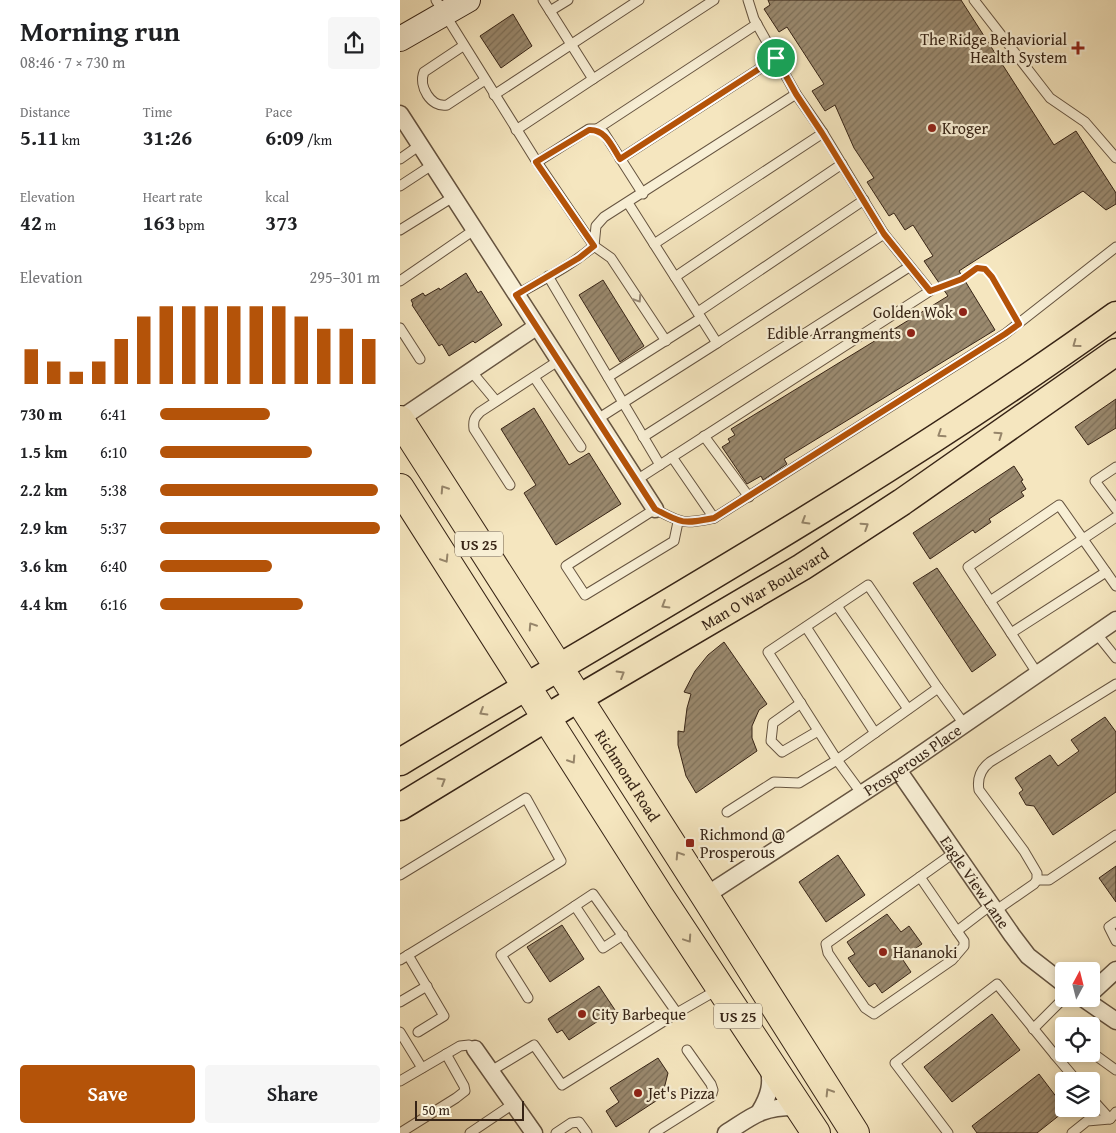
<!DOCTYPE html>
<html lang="en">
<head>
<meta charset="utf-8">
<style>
  :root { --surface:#fff; --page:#f6f6f6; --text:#202124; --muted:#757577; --accent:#b45309 }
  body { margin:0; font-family:"Gentium Book Plus",serif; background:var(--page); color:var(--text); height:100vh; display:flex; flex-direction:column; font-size:19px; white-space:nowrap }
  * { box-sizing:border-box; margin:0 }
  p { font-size:16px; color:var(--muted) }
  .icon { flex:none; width:28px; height:28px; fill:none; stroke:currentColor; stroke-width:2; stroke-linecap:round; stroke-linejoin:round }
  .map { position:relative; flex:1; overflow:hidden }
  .drawer { display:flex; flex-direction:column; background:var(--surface); width:400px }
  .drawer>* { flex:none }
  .needle { width:32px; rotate:7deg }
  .fabs { position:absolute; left:655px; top:962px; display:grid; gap:10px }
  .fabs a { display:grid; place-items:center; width:45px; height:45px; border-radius:5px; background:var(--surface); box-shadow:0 2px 8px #0003; font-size:25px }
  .scale { position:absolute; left:15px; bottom:12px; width:109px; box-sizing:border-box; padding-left:5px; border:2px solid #372416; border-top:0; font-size:14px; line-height:18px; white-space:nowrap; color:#372416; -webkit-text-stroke:4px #f8efd5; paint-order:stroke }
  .pin { position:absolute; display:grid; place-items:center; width:42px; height:42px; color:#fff; margin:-21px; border:2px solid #fff; border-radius:50%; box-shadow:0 1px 5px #0007 }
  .round { display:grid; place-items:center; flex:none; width:52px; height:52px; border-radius:5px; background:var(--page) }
  .overview { display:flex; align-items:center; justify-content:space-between; height:85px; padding:0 20px }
  h1 { font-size:28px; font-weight:700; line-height:38px }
  .stats { display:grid; grid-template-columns:repeat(3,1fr); gap:8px; height:85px; padding:5px 20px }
  .stats div { display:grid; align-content:center }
  .stats b { font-size:21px; font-weight:700 }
  .stats small { font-size:14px; font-weight:400 }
  .stats p { font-size:14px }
  .chart { height:140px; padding:10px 20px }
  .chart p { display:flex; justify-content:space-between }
  .chart svg { width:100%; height:90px; margin-top:5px; stroke:var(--accent); stroke-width:6 }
  .primary-button { display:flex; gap:10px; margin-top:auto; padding:10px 20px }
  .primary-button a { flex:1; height:58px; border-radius:5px; background:var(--accent); color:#fff; font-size:20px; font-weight:700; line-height:58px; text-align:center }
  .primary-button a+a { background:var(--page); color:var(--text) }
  ul { padding:0 20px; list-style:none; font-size:16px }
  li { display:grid; grid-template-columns:80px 60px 1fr; align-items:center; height:38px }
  li i { height:12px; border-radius:6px; background:var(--accent) }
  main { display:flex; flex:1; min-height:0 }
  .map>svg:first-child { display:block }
  .building { fill:url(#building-hatch); stroke:#372416 }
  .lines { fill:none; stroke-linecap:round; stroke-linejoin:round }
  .lane-casing { stroke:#665440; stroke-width:11 }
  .street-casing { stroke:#665440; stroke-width:19 }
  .secondary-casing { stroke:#372416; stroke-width:26 }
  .primary-casing { stroke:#372416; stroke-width:29 }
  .highway-casing { stroke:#372416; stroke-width:30 }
  .path { stroke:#372416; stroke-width:2.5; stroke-dasharray:1 2.5; stroke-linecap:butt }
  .lane { stroke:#f8efd5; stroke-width:9 }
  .street { stroke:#f8efd5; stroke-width:16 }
  .secondary { stroke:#f8efd5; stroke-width:24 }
  .primary { stroke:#f5e6bf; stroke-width:26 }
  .highway { stroke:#f5e6bf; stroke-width:28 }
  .oneway { stroke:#988a76 }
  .oneway2 { stroke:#96856a }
  .route-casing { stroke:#fff; stroke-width:10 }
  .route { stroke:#b45309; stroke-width:6 }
  .poi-dot { fill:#8f2418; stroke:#f8efd5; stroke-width:2 }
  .labels { text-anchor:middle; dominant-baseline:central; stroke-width:4.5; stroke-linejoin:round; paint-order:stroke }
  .shield { fill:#f8efd5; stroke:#71614f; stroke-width:1 }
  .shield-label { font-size:15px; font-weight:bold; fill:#372416 }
  .poi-label { font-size:16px; fill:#372416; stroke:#f8efd5; text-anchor:start }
  .street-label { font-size:16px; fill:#372416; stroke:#f8efd5 }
</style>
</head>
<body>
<main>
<section class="drawer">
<div class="overview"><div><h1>Morning run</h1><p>08:46 · 7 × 730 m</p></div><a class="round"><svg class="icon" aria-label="share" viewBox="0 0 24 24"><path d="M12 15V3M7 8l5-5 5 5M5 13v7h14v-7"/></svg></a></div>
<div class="stats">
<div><p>Distance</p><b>5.11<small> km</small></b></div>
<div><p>Time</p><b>31:26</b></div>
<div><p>Pace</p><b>6:09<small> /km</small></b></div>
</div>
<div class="stats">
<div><p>Elevation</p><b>42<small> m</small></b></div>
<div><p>Heart rate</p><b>163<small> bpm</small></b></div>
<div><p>kcal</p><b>373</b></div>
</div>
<div class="chart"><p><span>Elevation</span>295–301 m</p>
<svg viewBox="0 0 160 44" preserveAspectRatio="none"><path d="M5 44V27M15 44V33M25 44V38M35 44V33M45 44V22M55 44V11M65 44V6M75 44V6M85 44V6M95 44V6M105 44V6M115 44V6M125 44V11M135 44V17M145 44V17M155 44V22"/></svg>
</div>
<ul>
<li><b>730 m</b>6:41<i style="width:50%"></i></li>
<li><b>1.5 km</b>6:10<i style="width:69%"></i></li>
<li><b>2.2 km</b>5:38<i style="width:99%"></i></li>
<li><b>2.9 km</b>5:37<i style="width:100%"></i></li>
<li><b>3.6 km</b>6:40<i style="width:51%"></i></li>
<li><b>4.4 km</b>6:16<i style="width:65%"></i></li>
</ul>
<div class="primary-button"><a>Save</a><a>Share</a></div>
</section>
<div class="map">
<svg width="716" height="1133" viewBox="0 0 716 1133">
  <defs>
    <pattern id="building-hatch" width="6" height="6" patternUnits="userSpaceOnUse" patternTransform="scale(1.25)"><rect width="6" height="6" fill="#9a896e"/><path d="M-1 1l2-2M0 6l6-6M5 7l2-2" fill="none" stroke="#7e7059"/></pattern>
  </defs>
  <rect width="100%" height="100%" fill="#f5e6bf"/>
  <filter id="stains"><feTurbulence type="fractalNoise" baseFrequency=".004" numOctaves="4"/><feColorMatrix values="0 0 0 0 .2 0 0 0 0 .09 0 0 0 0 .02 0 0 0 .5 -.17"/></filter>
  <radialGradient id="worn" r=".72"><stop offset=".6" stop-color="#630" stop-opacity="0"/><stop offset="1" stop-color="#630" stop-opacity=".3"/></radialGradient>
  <g class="building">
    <path d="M368 0H561L654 145 676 131 716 193V204L706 210 683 191 559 271 595 330 384 459 387 464 363 480 361 476 347 484 322 447 330 442 328 439 335 435 331 429 548 296 524 261 533 256 513 225 505 230 494 213 489 216 467 182 474 178 454 148 435 105 425 111 412 91 424 84 387 27 379 32 364 9 370 5Z"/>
    <path d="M113 14 132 46 101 68 80 36Z"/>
    <path d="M66 273 78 293 81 291 102 325 75 343 73 341 49 356 42 344 39 346 12 305 13 304 11 300 23 293 25 296 39 288 40 290Z"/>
    <path d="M203 280 244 346 220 362 179 295Z"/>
    <path d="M716 399V428L688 445 675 427Z"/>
    <path d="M134 408 169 465 189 453 221 504 156 545 124 493 136 485 101 429Z"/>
    <path d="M614 466 623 480 621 481 626 489 621 492 624 496 589 519 591 522 575 533 573 530 530 559 513 533Z"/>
    <path d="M537 568 596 655 572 672 513 583Z"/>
    <path d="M324 642 367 704 359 710 352 726V738L357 751 296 793 286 776 278 745V731L284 732 287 708 291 694 284 692 295 671 308 655Z"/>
    <path d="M705 717 716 732V792L653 835 634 806 626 805 619 793 623 790 615 778 650 755 658 766 679 751 671 740Z"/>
    <path d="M438 855 465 895 426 922 399 882Z"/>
    <path d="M716 866V902L699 878Z"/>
    <path d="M487 914 501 932 509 926 522 944 516 948 517 951 503 960 511 972 482 993 475 983 469 987 462 978 448 958 455 954 447 942Z"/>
    <path d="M162 925 184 959 150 982 127 947Z"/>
    <path d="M199 986 215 1010 169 1040 162 1030 157 1033 148 1019Z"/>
    <path d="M592 1014 620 1050 552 1102 524 1067Z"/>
    <path d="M258 1058 268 1073 262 1097 216 1127 206 1111 219 1102 210 1088Z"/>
    <path d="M639 1074 664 1107V1109L666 1110 637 1133H577L572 1126Z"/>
  </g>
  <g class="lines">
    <defs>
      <g id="lane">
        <path d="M36 0 137 162 194 246 211 258 266 341"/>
        <path d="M143 0 150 11 168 0"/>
        <path d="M574 0 650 98 685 122 716 158"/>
        <path d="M63 46 24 72C18 86 31 108 47 105L85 80"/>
        <path d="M193 79 314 0"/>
        <path d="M94 95 239 0"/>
        <path d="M197 129 357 24"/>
        <path d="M116 130 193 79 150 11"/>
        <path d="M0 159 20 145"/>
        <path d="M220 159 376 58"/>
        <path d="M137 162 189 129H197L204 133 243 194"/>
        <path d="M0 186 32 165"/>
        <path d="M0 230 53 197"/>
        <path d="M254 244 423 133"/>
        <path d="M148 276 260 465"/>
        <path d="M275 277 442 164"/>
        <path d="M0 281 74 230"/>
        <path d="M116 295C142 280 171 266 194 246L196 226 204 217 396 94"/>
        <path d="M298 312 464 200"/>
        <path d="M0 328 20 359"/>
        <path d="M317 343 484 234"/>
        <path d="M71 371 96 401"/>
        <path d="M134 377 181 447"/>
        <path d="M208 377 301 318"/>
        <path d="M196 420 317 343 228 203"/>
        <path d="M304 436 349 497"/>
        <path d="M243 437 509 267"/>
        <path d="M272 457 314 518"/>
        <path d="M716 467 695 481 716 509"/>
        <path d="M235 481 530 291 484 234 423 133 396 94 354 19 348 0"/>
        <path d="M110 485 74 429C73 421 74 418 80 412L158 361"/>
        <path d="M278 522 274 541 185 595 166 566 255 509C282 524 284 524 314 518L605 334 716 247"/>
        <path d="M468 585 538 688 437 760 368 652Z"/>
        <path d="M590 601 716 517"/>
        <path d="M437 606 508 709"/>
        <path d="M406 627 475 733"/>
        <path d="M611 633 706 572"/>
        <path d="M696 633 716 658"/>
        <path d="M637 673 568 567 659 505 716 586"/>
        <path d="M538 688 564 724"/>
        <path d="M401 703 373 723 371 741 382 752 418 731"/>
        <path d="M327 812 374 782 399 783 437 760 462 794"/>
        <path d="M555 852 520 877 557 931 591 905"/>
        <path d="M0 875 126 798 161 861 0 960"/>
        <path d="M520 877 426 944 428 953 465 1008 474 1014 552 960 564 946V941L557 931"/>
        <path d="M637 880H649L716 835"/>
        <path d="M175 906 203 948 223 935"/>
        <path d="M595 911 634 884 637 880V873L624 851 579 790C577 779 581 769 590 762L716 684"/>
        <path d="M716 922 709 927 716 941"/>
        <path d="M8 955 44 1016 18 1032"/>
        <path d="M128 998 101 955 193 894 277 1013"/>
        <path d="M0 1002 27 986"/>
        <path d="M633 1029 664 998"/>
        <path d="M0 1032 22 1068"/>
        <path d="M691 1052 716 1070"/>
        <path d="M655 1055 677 1081"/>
        <path d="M91 1071 134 1045 162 1085 277 1013 317 990"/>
        <path d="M0 1081 60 1046 69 1045 75 1049"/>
        <path d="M691 1098 710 1119"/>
        <path d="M0 1133 56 1098 65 1091 64 1086 46 1054"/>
        <path d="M70 1133 113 1104"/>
        <path d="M156 1133 171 1123 179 1122 187 1133"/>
        <path d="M254 1133 311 1097 313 1090 311 1084 287 1050"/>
        <path d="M548 1133 495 1063 597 984 655 1055 664 1050"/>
        <path d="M672 1133 687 1121 710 1119 716 1112"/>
      </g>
      <g id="street">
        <path d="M0 114 255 509"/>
        <path d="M0 419 136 327"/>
        <path id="s1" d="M498 770 612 935 628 956 664 984"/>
        <path id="s2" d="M305 896 498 770 716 620"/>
        <path d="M691 993 716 970"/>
        <path d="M684 999 716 1021"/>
        <path d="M75 1049 134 1133"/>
        <path d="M360 1111C369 1096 373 1083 368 1066"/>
        <path d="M326 1133C353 1116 361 1107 394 1107L402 1113"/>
      </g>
      <path id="secondary" d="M0 39 68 0"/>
      <g id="primary">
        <path d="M0 762C241 617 487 480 716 315"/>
        <path id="s3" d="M0 807 179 698 402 567 502 502 716 352"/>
      </g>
      <g id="highway">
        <path id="s4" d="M0 420 305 896 455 1133"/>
        <path d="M0 488 261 898 416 1133"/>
      </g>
    </defs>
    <use href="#lane" class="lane-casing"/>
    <use href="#street" class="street-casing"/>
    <use href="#secondary" class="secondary-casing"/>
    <use href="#primary" class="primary-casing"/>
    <use href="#highway" class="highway-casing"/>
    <path class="path" d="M541 287 562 279 577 268 585 269 592 277 613 314"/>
    <use href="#lane" class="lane"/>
    <use href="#street" class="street"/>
    <use href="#secondary" class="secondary"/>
    <use href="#primary" class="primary"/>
    <use href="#highway" class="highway"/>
  </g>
  <defs><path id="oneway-chevron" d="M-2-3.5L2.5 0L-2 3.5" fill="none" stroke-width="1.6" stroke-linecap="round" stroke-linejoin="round" transform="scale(1.25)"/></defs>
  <use class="oneway" href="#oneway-chevron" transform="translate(238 299) rotate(57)"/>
  <g class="oneway2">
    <use href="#oneway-chevron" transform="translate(676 344) rotate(144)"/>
    <use href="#oneway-chevron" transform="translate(541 434) rotate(147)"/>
    <use href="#oneway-chevron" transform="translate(599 435) rotate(-35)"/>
    <use href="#oneway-chevron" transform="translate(44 489) rotate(-123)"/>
    <use href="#oneway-chevron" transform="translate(405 521) rotate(149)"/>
    <use href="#oneway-chevron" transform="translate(465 526) rotate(-33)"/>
    <use href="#oneway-chevron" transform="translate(45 559) rotate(58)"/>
    <use href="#oneway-chevron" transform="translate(265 605) rotate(149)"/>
    <use href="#oneway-chevron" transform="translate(132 626) rotate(-123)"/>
    <use href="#oneway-chevron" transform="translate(221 674) rotate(-31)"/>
    <use href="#oneway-chevron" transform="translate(83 712) rotate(149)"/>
    <use href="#oneway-chevron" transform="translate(172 760) rotate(57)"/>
    <use href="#oneway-chevron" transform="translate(42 781) rotate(-31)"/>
    <use href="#oneway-chevron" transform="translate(279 855) rotate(-123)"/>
    <use href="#oneway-chevron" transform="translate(288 939) rotate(56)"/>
    <use href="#oneway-chevron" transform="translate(429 1092) rotate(-122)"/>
  </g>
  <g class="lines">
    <defs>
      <path id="route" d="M376 58 396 94 422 133 484 234 530 291 562 279 577 268 585 269 592 277 619 324 605 334 314 518C284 524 282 524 255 509L116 295 179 258 194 246 136 162 189 130C206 129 212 147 220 159Z"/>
    </defs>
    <use href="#route" class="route-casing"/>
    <use href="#route" class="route"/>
  </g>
  <g class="poi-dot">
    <path d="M675.5 40.5h5v5h5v5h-5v5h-5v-5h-5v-5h5z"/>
    <circle cx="532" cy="128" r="5"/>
    <circle cx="563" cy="312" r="5"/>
    <circle cx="511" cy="333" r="5"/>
    <rect x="285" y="838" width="10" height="10" rx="2.5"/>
    <circle cx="483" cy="952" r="5"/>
    <circle cx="182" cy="1014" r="5"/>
    <circle cx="238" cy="1093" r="5"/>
  </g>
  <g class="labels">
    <g class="shield">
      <rect x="55" y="531.5" width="48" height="25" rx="4"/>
      <rect x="314" y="1003.5" width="48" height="25" rx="4"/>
    </g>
    <g class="shield-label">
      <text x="79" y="544">US 25</text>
      <text x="338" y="1016">US 25</text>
    </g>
    <g class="poi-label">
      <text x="667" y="39" text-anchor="end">The Ridge Behaviorial<tspan x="667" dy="18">Health System</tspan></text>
      <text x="542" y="128">Kroger</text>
      <text x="553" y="312" text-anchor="end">Golden Wok</text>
      <text x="501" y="333" text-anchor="end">Edible Arrangments</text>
      <text x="300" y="834">Richmond @<tspan x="300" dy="18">Prosperous</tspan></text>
      <text x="493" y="952">Hananoki</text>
      <text x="192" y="1014">City Barbeque</text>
      <text x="248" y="1093">Jet's Pizza</text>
    </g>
    <g class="street-label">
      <text stroke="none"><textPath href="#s3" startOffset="425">Man O War Boulevard</textPath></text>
      <text stroke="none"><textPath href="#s2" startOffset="248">Prosperous Place</textPath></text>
      <text stroke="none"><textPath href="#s4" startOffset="422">Richmond Road</textPath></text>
      <text stroke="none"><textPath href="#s1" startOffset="136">Eagle View Lane</textPath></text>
    </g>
  </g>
  <rect width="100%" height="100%" filter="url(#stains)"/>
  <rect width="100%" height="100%" fill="url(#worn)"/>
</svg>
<div class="fabs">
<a><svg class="needle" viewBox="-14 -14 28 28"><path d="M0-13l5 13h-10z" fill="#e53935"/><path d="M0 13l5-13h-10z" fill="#757577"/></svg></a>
<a><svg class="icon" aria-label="locate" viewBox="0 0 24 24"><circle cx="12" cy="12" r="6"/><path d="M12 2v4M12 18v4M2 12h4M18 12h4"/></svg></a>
<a><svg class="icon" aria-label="layers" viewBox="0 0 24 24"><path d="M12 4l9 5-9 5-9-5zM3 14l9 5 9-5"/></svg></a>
</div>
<div class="scale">50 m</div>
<div class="pin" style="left:376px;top:58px;background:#1e9e55"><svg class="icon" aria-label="arrive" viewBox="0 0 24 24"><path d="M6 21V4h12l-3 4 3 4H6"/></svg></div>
</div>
</main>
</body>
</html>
